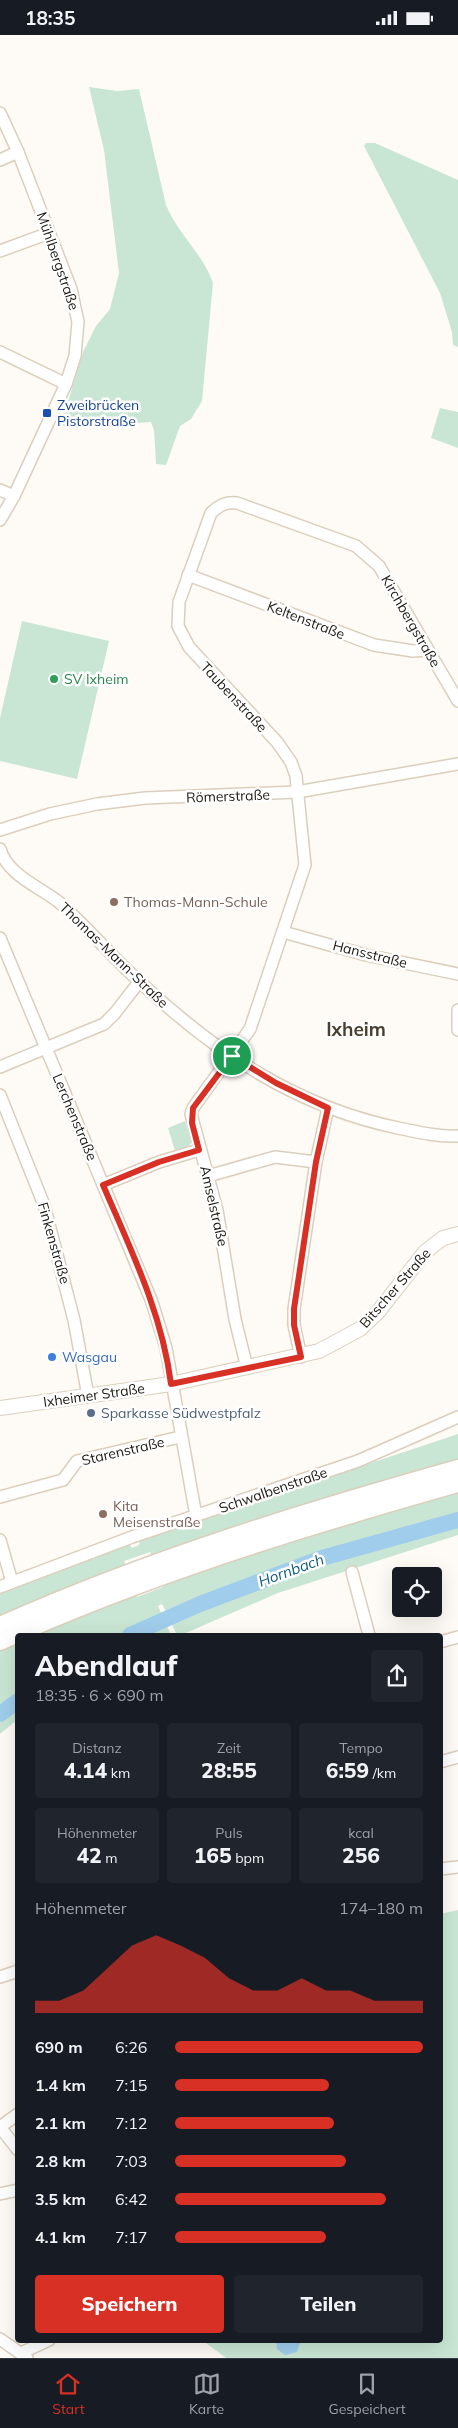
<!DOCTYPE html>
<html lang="de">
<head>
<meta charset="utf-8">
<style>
  :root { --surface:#171b24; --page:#20242c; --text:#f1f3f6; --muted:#9ea1a6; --line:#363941; --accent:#d93025 }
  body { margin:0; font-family:Mulish,sans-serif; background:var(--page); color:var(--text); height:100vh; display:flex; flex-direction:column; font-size:19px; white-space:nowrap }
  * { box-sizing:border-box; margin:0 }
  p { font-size:16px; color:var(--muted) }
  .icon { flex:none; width:28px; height:28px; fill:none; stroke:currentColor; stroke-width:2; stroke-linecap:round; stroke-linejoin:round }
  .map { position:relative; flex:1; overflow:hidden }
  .sheet { position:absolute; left:15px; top:1598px; width:428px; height:710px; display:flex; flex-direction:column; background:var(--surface); border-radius:5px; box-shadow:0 5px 20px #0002 }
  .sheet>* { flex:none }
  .tools { position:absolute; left:392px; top:1532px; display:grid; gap:10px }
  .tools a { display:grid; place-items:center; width:50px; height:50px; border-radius:5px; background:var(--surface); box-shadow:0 5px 20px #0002; font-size:25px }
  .pin { position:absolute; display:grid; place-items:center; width:42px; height:42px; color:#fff; margin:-21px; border:2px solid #fff; border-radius:50%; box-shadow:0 1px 5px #0007 }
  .round { display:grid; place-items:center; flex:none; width:52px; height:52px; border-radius:5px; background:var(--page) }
  .summary { display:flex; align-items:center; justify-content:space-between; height:85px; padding:0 20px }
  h1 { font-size:28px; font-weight:800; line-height:38px }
  .metrics { display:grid; grid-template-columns:repeat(3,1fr); gap:8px; height:85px; padding:5px 20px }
  .metrics div { display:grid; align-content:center; border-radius:5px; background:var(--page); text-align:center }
  .metrics b { font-size:21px; font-weight:800 }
  .metrics small { font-size:14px; font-weight:400 }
  .metrics p { font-size:14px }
  .chart { height:140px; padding:10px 20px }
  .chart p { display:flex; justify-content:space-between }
  .chart svg { width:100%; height:90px; margin-top:5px; fill:var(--accent); opacity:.7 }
  .primary-button { display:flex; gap:10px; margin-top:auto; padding:10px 20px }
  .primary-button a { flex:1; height:58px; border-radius:5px; background:var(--accent); color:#fff; font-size:20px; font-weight:800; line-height:58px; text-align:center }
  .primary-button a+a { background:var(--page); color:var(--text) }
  ul { padding:0 20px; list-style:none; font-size:16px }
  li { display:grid; grid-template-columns:80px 60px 1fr; align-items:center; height:38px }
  li i { height:12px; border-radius:6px; background:var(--accent) }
  .status { display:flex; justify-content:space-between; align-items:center; height:35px; padding:0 25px; background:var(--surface); direction:ltr }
  .status svg { height:14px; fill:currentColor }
  .tab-bar { display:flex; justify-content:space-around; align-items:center; height:70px; border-top:1px solid var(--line); background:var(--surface); font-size:14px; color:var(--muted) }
  .tab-bar a { display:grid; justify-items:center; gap:2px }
  .tab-bar .active { color:var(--accent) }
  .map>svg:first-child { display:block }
  .green { fill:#c9e6d4; fill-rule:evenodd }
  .water { fill:#a0cdec }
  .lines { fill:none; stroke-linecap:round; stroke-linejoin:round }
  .river { stroke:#a0cdec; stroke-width:16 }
  .minor-casing { stroke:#dccebc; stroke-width:14 }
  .major-casing { stroke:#dccebc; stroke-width:16 }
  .highway-casing { stroke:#dccebc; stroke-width:19 }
  .minor { stroke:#fff; stroke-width:11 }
  .major { stroke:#fff; stroke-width:14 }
  .highway { stroke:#fff; stroke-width:16 }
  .route-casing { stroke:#fff; stroke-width:10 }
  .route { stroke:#d93025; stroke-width:6 }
  .transit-dot { fill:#1a4fb4; stroke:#fff; stroke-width:2 }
  .leisure-dot { fill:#2e9e5b; stroke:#fff; stroke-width:2 }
  .education-dot { fill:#8d6e63; stroke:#fff; stroke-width:2 }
  .shop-dot { fill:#3f7fe0; stroke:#fff; stroke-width:2 }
  .service-dot { fill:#5c6f8a; stroke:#fff; stroke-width:2 }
  .labels { text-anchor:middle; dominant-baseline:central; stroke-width:5; stroke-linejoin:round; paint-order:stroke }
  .street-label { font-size:14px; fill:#1d1912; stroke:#fff }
  .transit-label { font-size:14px; fill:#164399; stroke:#fff; text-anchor:start }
  .leisure-label { font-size:14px; fill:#27864d; stroke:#fff; text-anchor:start }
  .education-label { font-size:14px; fill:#785e54; stroke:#fff; text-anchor:start }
  .shop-label { font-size:14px; fill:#366cbe; stroke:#fff; text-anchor:start }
  .service-label { font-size:14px; fill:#4e5e75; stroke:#fff; text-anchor:start }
  .water-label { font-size:15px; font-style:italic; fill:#0e5a82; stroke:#fff }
  .district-label { font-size:19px; font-weight:bold; fill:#4a3f30; stroke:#fff }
</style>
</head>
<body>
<div class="status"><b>18:35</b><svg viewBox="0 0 49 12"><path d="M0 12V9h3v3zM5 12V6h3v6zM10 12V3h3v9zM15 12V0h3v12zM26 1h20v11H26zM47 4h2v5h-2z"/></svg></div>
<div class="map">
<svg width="458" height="2323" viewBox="0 0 458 2323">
  <rect width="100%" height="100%" fill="#fefbf7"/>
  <g class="green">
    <path d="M89 52 117 56 139 54 166 170C178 199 203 219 213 248L202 366 191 384 180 391 166 430 156 429 154 395 151 387 77 393 61 390 83 317 96 291 110 274 119 238 104 115Z"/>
    <path d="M366 108H375L458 145V312L453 310 452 297 440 258 364 111Z"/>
    <path d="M440 373 458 377V413L431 403Z"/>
    <path d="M22 586 109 606 77 744 0 726V683Z"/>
    <path d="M185 1086 192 1107 188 1112 175 1116 168 1093Z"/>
    <path d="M458 1399V1500L278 1558 181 1600H177L162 1569 158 1571 171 1600H18L17 1685 0 1699V1559L41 1541 129 1509 132 1513 139 1510 140 1505ZM150 1517 163 1552 137 1562 124 1526Z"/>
    <path d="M458 1875V2323H226L202 2305H440V1879Z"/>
  </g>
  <path class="water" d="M276 2305H301L297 2317 285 2320 277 2314Z"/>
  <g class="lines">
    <g class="river">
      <path d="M130 1600 200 1569 322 1523 458 1485"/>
      <path d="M0 1679 18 1666"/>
    </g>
    <defs>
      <g id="minor">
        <path d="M0 78 18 117 71 254 78 287 75 321 66 349 14 461 0 485"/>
        <path d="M0 125 18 117"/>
        <path d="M0 216 49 198"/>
        <path d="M0 317 66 349"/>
        <path d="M0 455 14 461"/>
        <path d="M188 540 374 610 413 616 427 615"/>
        <path d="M0 795 50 779 97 769 145 763 297 757 458 729"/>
        <path d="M0 814C8 841 39 851 60 868 88 893 113 923 141 948 216 1018 297 1072 398 1093 418 1097 438 1102 458 1101"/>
        <path d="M283 897 366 920 458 939"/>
        <path d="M0 903 152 1267 166 1313 196 1481"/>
        <path d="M458 975V995"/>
        <path d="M0 1032 104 989 115 978 139 947"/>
        <path d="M0 1060 44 1170 74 1285 88 1361"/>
        <path d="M208 1141 275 1122 316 1127"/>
        <path d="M103 1150 159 1127 199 1115"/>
        <path d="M301 1322 294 1290V1274L316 1127 328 1073"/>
        <path d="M247 1333 235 1284 217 1175 191 1079 193 1073 250 994 305 830 296 741 291 727 277 707 189 612 178 591 179 567 211 478C220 470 225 467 237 468L356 511 379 531 458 666"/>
        <path d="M0 1462 63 1445 77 1426 180 1402"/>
        <path d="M0 1505 12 1547"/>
        <path d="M352 1537 369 1600"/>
        <path d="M0 1552 132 1502 358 1426 458 1382"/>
        <path d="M440 1607 458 1602"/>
        <path d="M440 1727 458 1722"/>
        <path d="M440 1834 458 1832"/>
        <path d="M0 1942 18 1936"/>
        <path d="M0 2092 18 2115"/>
        <path d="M0 2092 18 2079"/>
        <path d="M0 2159 18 2155"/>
        <path d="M0 2304 27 2323"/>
        <path d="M21 2318 49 2305"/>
      </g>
      <path id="major" d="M0 1373 171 1349 319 1316 360 1294 378 1277 425 1217 443 1203 458 1199"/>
      <g id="highway">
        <path d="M0 1590C148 1524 302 1477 458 1433"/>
        <path d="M0 1607C148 1540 302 1493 458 1449"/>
      </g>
    </defs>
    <use href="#minor" class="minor-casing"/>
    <use href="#major" class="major-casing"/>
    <use href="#highway" class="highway-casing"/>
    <use href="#minor" class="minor"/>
    <use href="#major" class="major"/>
    <use href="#highway" class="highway"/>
  </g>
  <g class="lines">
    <defs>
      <path id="route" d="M232 1021 276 1048 328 1073 316 1127 294 1274V1290L301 1322 171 1349C162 1278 131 1215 103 1150L159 1127 199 1115 192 1088 193 1073Z"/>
    </defs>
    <use href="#route" class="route-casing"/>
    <use href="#route" class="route"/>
  </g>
  <rect class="transit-dot" x="42" y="373" width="10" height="10" rx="2.5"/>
  <circle class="leisure-dot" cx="54" cy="644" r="5"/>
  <g class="education-dot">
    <circle cx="114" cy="867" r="5"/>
    <circle cx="103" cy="1479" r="5"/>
  </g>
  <circle class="shop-dot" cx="52" cy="1322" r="5"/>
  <circle class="service-dot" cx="91" cy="1378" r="5"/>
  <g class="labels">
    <g class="street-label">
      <text transform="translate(58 226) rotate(71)">Mühlbergstraße</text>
      <text transform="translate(306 585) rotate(21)">Keltenstraße</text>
      <text transform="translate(411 586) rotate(60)">Kirchbergstraße</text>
      <text transform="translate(234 662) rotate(47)">Taubenstraße</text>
      <text transform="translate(228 761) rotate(-2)">Römerstraße</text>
      <text transform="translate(370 919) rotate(14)">Hansstraße</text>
      <text transform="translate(114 920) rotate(44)">Thomas-Mann-Straße</text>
      <text transform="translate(75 1082) rotate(67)">Lerchenstraße</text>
      <text transform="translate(214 1171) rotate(77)">Amselstraße</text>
      <text transform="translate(54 1208) rotate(74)">Finkenstraße</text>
      <text transform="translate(395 1253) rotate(-49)">Bitscher Straße</text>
      <text transform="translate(94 1360) rotate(-8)">Ixheimer Straße</text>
      <text transform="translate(123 1416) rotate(-13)">Starenstraße</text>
      <text transform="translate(273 1455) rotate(-19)">Schwalbenstraße</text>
    </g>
    <g class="transit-label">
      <text x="57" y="370">Zweibrücken<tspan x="57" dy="16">Pistorstraße</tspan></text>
    </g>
    <g class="leisure-label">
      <text x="64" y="644">SV Ixheim</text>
    </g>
    <g class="education-label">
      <text x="124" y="867">Thomas-Mann-Schule</text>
      <text x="113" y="1471">Kita<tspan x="113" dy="16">Meisenstraße</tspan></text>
    </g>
    <g class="shop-label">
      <text x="62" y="1322">Wasgau</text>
    </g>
    <g class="service-label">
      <text x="101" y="1378">Sparkasse Südwestpfalz</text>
    </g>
    <g class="water-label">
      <text transform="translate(291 1535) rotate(-20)">Hornbach</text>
    </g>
    <g class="district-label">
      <text x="356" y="994">Ixheim</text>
    </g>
  </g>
</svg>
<div class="tools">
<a><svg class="icon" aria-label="locate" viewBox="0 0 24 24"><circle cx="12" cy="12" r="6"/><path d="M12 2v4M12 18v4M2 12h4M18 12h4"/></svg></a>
</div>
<div class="pin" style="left:232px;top:1021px;background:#1e9e55"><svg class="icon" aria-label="arrive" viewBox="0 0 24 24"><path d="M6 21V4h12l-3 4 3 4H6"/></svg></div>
<section class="sheet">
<div class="summary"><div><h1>Abendlauf</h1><p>18:35 · 6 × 690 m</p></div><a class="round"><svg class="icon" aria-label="share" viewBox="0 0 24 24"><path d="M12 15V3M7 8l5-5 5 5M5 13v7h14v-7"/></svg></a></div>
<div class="metrics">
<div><p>Distanz</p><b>4.14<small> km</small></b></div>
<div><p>Zeit</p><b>28:55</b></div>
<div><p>Tempo</p><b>6:59<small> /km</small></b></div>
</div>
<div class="metrics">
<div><p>Höhenmeter</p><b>42<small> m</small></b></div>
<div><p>Puls</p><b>165<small> bpm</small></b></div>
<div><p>kcal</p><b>256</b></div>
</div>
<div class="chart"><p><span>Höhenmeter</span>174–180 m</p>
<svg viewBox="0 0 160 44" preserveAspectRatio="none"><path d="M0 44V38L10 38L20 33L30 22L40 11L50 6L60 11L70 17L80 27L90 33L100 33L110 27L120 33L130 33L140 38L150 38L160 38V44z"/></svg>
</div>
<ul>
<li><b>690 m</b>6:26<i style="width:100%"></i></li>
<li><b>1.4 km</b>7:15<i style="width:62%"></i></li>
<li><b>2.1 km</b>7:12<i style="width:64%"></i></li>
<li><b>2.8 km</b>7:03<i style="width:69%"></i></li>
<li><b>3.5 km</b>6:42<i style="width:85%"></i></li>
<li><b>4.1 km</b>7:17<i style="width:61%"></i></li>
</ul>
<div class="primary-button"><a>Speichern</a><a>Teilen</a></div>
</section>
</div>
<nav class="tab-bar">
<a class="active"><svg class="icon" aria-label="home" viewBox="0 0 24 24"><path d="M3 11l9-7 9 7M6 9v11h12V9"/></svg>Start</a>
<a><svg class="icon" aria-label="map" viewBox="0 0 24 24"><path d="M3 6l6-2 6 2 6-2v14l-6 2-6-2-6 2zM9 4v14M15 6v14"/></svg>Karte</a>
<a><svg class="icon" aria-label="saved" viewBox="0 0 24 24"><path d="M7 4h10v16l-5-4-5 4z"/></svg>Gespeichert</a>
</nav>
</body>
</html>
